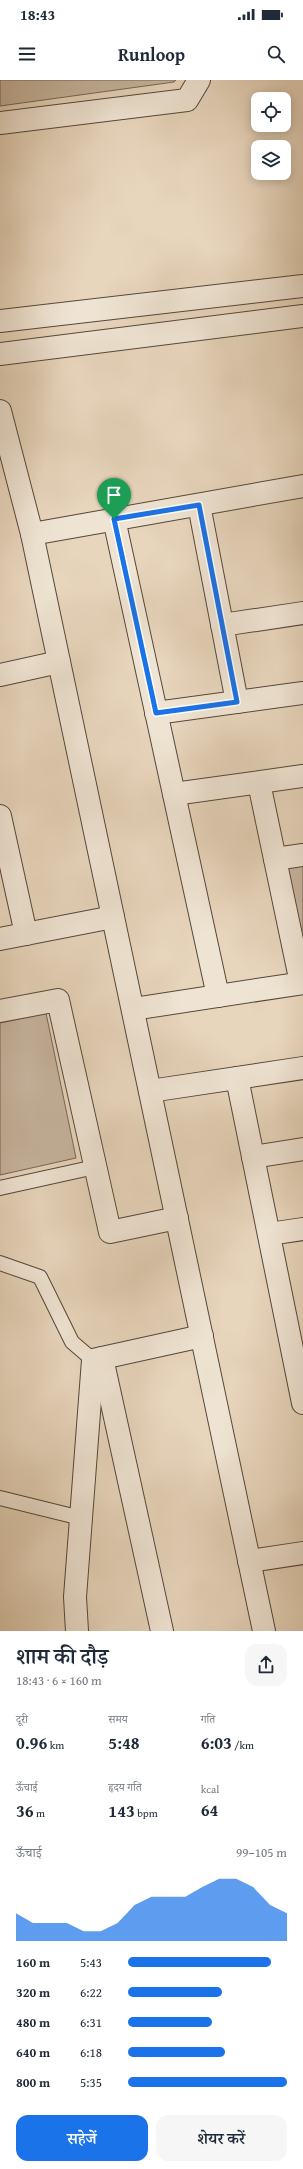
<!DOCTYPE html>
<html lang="hi">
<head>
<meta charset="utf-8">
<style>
  :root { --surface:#fff; --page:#f6f6f7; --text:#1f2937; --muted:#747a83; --accent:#1a73e8 }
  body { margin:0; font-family:"Gentium Book Plus","Noto Serif Devanagari",serif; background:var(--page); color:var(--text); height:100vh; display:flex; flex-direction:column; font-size:15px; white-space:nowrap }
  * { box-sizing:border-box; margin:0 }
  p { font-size:13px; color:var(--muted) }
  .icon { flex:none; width:22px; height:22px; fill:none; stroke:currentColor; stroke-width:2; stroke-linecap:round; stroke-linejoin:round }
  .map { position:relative; height:1551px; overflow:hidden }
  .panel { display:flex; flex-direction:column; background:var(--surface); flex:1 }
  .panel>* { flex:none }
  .controls { position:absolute; left:251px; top:12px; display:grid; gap:8px }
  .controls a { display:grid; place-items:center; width:40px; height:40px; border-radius:8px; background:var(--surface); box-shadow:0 2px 10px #0003; font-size:20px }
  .pin { position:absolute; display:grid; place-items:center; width:34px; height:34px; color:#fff; margin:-41px -17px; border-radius:50% 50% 50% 0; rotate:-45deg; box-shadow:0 0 4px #0007 }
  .pin .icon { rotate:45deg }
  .round { display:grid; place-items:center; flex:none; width:42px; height:42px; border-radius:12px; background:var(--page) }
  .summary { display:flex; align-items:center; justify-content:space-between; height:68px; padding:0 16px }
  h1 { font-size:22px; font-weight:600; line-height:30px }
  .metrics { display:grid; grid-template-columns:repeat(3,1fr); gap:6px; height:68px; padding:4px 16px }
  .metrics div { display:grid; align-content:center }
  .metrics b { font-size:17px; font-weight:600 }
  .metrics small { font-size:11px; font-weight:400 }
  .metrics p { font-size:11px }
  .chart { height:112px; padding:8px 16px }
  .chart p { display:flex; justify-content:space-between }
  .chart svg { width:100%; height:72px; margin-top:4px; fill:var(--accent); opacity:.7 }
  .cta { display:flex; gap:8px; margin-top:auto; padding:8px 16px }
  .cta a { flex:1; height:46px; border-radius:12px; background:var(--accent); color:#fff; font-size:16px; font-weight:600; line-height:46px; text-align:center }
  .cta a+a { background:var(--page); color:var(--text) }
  ul { padding:0 16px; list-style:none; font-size:13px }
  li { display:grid; grid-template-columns:64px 48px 1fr; align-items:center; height:30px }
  li i { height:10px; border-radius:5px; background:var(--accent) }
  .status { display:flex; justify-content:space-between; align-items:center; height:28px; padding:0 20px; background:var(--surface); direction:ltr }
  .status svg { height:11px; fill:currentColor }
  header { display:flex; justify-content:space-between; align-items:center; height:52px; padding:0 16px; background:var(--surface); font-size:18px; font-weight:600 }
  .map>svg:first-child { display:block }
  .green { fill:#c6b59f; stroke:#766657 }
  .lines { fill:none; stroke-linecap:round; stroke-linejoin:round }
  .service-casing { stroke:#56473a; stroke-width:16 }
  .minor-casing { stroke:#56473a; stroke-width:24 }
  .tertiary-casing { stroke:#56473a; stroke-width:24 }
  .service { stroke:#efe4d3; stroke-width:14 }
  .minor { stroke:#efe4d3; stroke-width:22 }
  .tertiary { stroke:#efe4d3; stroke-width:22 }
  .route-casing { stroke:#fff; stroke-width:8 }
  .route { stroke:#1a73e8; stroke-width:5 }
</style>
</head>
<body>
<div class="status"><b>18:43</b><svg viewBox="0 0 49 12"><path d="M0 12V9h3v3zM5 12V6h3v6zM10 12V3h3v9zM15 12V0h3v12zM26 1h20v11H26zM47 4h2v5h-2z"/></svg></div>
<header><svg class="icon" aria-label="menu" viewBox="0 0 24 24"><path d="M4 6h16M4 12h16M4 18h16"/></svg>Runloop<svg class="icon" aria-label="search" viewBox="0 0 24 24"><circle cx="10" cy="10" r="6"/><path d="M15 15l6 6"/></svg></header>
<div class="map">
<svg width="303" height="1551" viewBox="0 0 303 1551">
  <rect width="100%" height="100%" fill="#e7d5bc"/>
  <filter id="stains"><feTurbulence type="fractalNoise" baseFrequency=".005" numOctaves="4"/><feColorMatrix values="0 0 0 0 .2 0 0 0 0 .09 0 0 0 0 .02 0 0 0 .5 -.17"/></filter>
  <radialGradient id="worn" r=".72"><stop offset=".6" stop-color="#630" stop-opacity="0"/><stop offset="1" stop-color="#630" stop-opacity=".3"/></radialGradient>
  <g class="green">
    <path d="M0 0H176L174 2 0 26Z"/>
    <path d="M303 780V886L283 783Z"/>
    <path d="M46 933 76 1078 0 1095V943Z"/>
  </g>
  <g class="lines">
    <defs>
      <g id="service">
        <path d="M0 1108 95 1087"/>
        <path d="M0 1183 40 1197 72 1262 93 1280"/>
        <path d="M0 1418 81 1438"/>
      </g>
      <g id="minor">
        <path d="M0 43 187 20 199 0"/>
        <path d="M0 331 32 454 264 1551"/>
        <path d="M199 425 237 622"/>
        <path d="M114 439 218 916"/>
        <path d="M32 454 303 406"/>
        <path d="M222 545 303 533"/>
        <path d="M0 595 59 582"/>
        <path d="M156 633 303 613"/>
        <path d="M259 703 301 903"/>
        <path d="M174 714 303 696"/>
        <path d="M0 736 26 854"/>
        <path d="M275 779 303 775"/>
        <path d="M0 859 113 837"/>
        <path d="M133 929 303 903"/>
        <path d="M0 931 58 920 110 1152 177 1138"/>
        <path d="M237 998 303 1323"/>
        <path d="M150 1011 303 988"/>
        <path d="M253 1077 303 1069"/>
        <path d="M269 1154 303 1149"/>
        <path d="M102 1278 162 1551"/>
        <path d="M249 1481 303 1473"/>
        <path d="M77 1551 75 1517 93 1280 202 1256"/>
      </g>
      <g id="tertiary">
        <path d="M0 241 303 206"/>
        <path d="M0 274 303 236"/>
      </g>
    </defs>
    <use href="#service" class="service-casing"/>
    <use href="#minor" class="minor-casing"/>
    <use href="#tertiary" class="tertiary-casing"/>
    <use href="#service" class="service"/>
    <use href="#minor" class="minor"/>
    <use href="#tertiary" class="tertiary"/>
  </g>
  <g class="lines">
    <defs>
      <path id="route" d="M199 425 237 622 156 633 114 439Z"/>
    </defs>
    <use href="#route" class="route-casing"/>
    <use href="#route" class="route"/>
  </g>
  <rect width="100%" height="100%" filter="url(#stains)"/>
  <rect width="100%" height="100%" fill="url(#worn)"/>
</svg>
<div class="controls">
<a><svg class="icon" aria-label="locate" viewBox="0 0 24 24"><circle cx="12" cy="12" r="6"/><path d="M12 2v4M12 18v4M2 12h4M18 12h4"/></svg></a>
<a><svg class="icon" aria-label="layers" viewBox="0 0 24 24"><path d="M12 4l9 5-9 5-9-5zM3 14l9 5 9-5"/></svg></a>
</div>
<div class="pin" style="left:114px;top:439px;background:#1e9e55"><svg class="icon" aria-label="arrive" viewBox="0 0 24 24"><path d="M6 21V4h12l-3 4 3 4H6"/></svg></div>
</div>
<section class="panel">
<div class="summary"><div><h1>शाम की दौड़</h1><p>18:43 · 6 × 160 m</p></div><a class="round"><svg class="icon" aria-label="share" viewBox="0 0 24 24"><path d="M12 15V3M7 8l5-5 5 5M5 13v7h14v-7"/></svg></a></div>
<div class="metrics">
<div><p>दूरी</p><b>0.96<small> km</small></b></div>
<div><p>समय</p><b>5:48</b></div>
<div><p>गति</p><b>6:03<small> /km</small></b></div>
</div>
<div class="metrics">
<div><p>ऊँचाई</p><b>36<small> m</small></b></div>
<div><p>हृदय गति</p><b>143<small> bpm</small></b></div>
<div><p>kcal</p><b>64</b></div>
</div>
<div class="chart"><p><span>ऊँचाई</span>99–105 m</p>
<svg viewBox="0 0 160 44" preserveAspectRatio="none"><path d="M0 44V27L10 33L20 33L30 33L40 38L50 38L60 33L70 22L80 17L90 17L100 17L110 11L120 6L130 6L140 11L150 22L160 27V44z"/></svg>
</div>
<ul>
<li><b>160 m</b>5:43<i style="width:90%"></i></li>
<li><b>320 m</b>6:22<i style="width:59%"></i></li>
<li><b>480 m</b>6:31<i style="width:53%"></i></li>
<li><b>640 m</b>6:18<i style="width:61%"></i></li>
<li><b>800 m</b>5:35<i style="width:100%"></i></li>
</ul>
<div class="cta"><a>सहेजें</a><a>शेयर करें</a></div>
</section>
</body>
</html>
